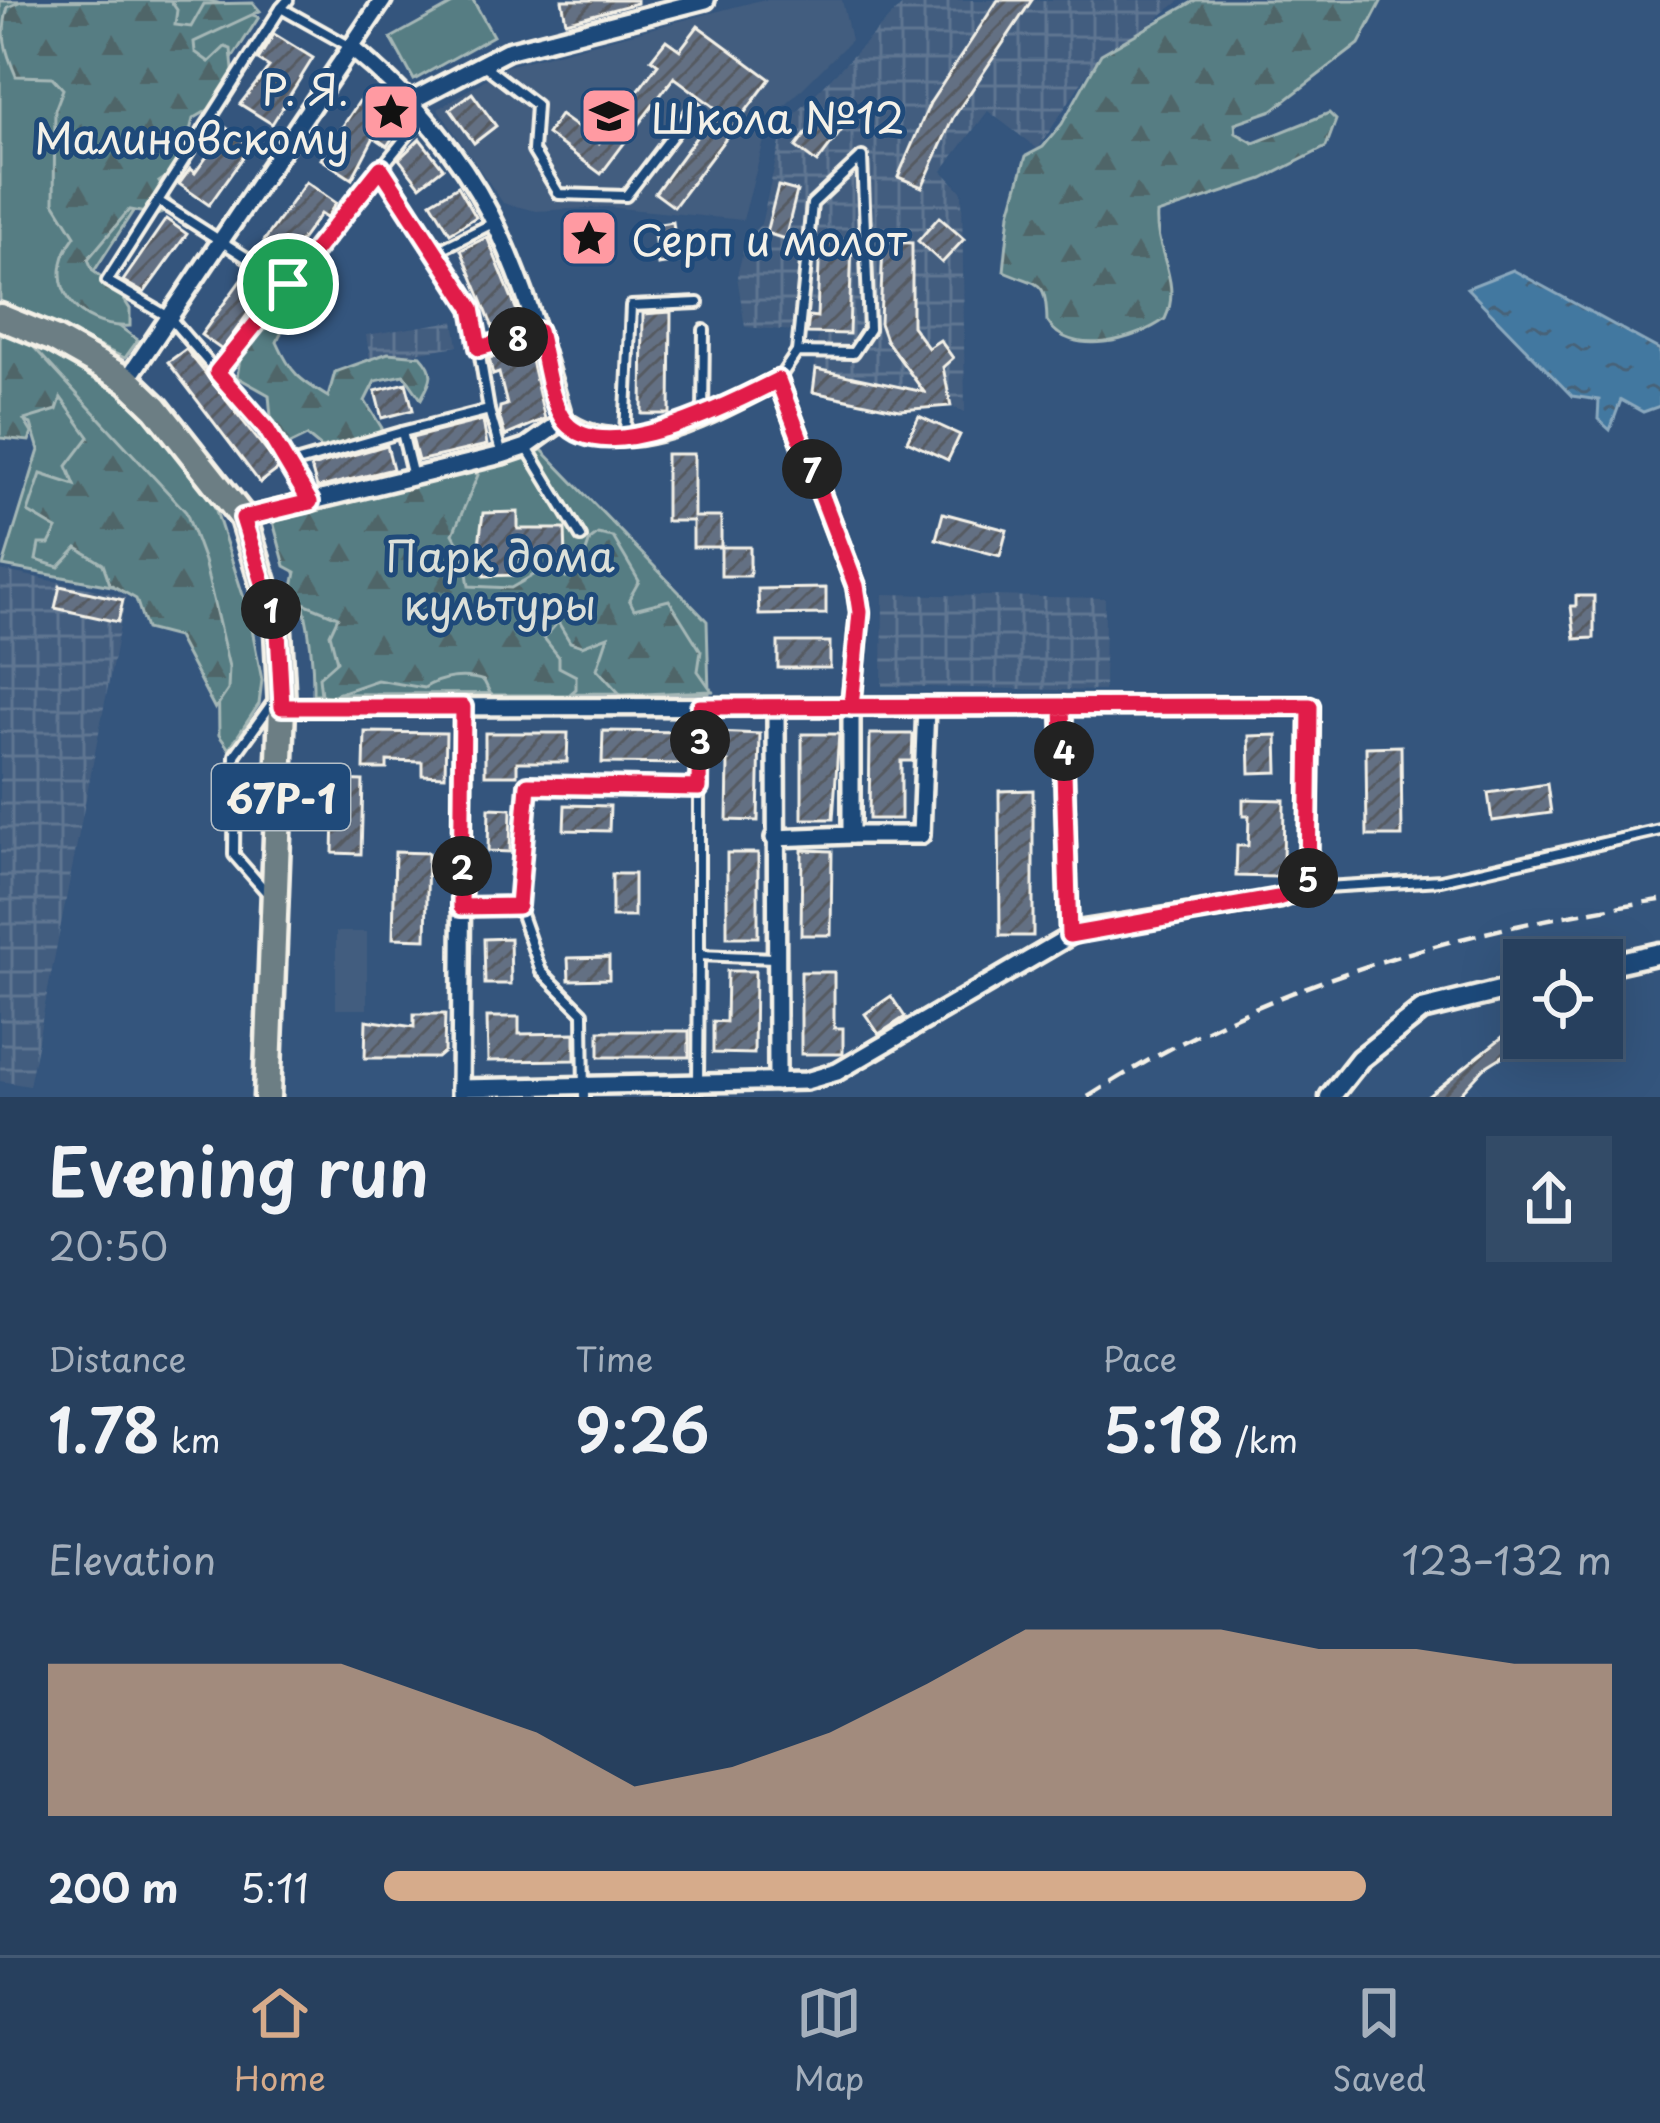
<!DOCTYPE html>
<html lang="en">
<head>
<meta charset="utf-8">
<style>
  :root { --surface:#27405e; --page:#334b67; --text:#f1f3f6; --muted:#a4afbc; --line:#435973; --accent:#d6ab8b }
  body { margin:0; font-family:"Playpen Sans",sans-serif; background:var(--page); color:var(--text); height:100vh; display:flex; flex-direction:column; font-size:45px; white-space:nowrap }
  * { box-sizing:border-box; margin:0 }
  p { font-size:39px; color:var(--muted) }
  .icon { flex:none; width:66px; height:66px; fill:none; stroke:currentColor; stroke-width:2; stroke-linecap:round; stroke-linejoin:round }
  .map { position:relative; height:1097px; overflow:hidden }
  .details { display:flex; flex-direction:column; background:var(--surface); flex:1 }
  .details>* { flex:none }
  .buttons { position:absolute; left:1503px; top:939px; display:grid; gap:24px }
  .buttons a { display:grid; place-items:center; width:120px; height:120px; border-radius:0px; background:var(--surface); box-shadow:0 12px 48px #0002,0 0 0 3px var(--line); font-size:60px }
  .pin { position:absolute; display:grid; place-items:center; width:102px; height:102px; color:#fff; margin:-51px; border:6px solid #fff; border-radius:50%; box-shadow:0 3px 12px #0007 }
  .km { position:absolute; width:60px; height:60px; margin:-30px; border-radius:50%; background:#222; color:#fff; font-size:33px; line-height:60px; text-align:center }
  .round { display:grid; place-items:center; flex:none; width:126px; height:126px; border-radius:0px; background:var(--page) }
  .headline { display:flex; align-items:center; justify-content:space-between; height:204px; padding:0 48px }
  h1 { font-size:66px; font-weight:600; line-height:90px }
  .stats { display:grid; grid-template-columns:repeat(3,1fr); gap:18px; height:204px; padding:12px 48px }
  .stats div { display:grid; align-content:center }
  .stats b { font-size:60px; font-weight:600 }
  .stats small { font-size:33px; font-weight:400 }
  .stats p { font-size:33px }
  .chart { height:336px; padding:24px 48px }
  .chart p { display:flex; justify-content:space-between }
  .chart svg { width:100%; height:216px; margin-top:12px; fill:var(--accent); opacity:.7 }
  ul { padding:0 48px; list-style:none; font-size:39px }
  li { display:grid; grid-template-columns:192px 144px 1fr; align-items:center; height:90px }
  li i { height:30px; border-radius:15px; background:var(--accent) }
  .dock { display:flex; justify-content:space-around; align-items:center; height:168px; border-top:3px solid var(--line); background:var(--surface); font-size:33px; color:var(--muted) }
  .dock a { display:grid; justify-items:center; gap:6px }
  .dock .active { color:var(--accent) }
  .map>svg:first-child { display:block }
  .built { fill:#425d7f }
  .industrial { fill:url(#industrial-grid) }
  .green { fill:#567d83; stroke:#a5b7b6; stroke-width:3 }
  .forest { fill:url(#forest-firs); stroke:#a5b7b6; stroke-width:3 }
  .water { fill:url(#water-ripples); stroke:#8aa8bd; stroke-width:3 }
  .building { fill:url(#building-hatch); stroke:#f4f1e8; stroke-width:3 }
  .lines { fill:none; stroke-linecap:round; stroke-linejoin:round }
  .service-casing { stroke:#f4f1e8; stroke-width:16 }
  .minor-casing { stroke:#f4f1e8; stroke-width:24 }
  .tertiary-casing { stroke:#f4f1e8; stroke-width:27 }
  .primary-casing { stroke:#f4f1e8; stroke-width:33 }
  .service { stroke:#1f4a7a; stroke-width:8 }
  .minor { stroke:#1f4a7a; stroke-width:15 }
  .tertiary { stroke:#1f4a7a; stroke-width:18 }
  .primary { stroke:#6c7e84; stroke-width:24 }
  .rail { stroke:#f4f1e8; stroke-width:4.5; stroke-dasharray:18 9; stroke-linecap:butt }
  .route-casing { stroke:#fff; stroke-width:24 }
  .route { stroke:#e11d48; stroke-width:15 }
  .labels { text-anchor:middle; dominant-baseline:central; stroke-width:10; stroke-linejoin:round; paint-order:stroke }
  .shield { fill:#1f4a7a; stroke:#b4bfc7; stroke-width:3 }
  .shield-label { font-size:39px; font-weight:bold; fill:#f4f1e8 }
  .poi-label { font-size:42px; fill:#f4f1e8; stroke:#1f4a7a; text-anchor:start }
  .park-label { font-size:42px; fill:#dce0d9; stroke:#1f4a7a }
</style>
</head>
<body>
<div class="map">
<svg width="1660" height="1097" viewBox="0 0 1660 1097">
  <defs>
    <pattern id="industrial-grid" width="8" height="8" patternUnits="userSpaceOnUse" patternTransform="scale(3)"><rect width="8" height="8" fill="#425d7f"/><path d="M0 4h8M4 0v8" fill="none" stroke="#5e7591"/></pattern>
    <pattern id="forest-firs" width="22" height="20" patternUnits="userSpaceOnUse" patternTransform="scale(3)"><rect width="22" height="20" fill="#567d83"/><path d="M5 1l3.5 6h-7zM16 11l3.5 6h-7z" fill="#506568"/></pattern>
    <pattern id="water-ripples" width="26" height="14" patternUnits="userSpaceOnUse" patternTransform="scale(3)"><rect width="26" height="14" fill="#4378a0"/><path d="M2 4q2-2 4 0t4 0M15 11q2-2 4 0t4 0" fill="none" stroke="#466278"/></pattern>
    <pattern id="building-hatch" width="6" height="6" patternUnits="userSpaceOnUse" patternTransform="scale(3)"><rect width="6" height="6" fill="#647083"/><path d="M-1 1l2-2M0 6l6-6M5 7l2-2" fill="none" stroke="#555a61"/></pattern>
  </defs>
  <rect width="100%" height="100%" fill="#34557d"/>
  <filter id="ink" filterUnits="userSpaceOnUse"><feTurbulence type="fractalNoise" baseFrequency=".00833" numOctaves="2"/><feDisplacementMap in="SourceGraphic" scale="24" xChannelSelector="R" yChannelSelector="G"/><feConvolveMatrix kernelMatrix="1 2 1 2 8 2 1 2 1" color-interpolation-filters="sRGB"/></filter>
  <g filter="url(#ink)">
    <g class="built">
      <path d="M761 0H842L851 40 769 122 743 220 608 207 536 211 503 203 438 109 507 66Z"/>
      <rect x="336" y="932" width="31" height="77"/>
    </g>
    <g class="industrial">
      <path d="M907 0H1181L1089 71 1038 149 988 111 942 171 962 192 965 412 951 406 900 410 813 392 818 333 745 327 737 276 746 240 761 224 784 126Z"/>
      <path d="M454 321 458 346 370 360 366 335Z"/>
      <path d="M0 570 126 596 29 1086 0 1081Z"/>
      <path d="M883 594 1105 598 1104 691 882 686Z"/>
    </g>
    <g class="green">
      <path d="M209 0 259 17 78 296 138 340 125 358 0 301V1Z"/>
      <path d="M460 0H473L493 36 414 80 391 38Z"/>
      <path d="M0 325 115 383 212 498 249 614 262 680 259 704 229 749 219 735 218 657 128 589 3 566 39 450 31 424 0 412Z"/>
      <path d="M542 450 707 621 709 693 313 694C314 632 299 577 277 520Z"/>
    </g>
    <g class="forest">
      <path d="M170 0 177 10 175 25 191 27 204 4 253 3 260 11 194 42 195 52 209 62 225 47 231 49 234 80 215 106 193 119 181 167 159 182 175 208 157 215 129 210 88 259 93 271 116 287 130 309V326C78 330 39 283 75 236L54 202 55 110 63 89 52 77 16 76C5 50 0 35 8 7L22 1Z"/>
      <path d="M1196 0H1382L1359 44 1273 110 1235 123 1236 133 1254 143 1329 113 1336 120 1326 147 1263 179 1157 214C1154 251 1183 282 1165 319 1137 340 1070 359 1047 321 1046 278 1040 287 1004 271L1010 213 1026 156 1043 147 1062 124 1101 54Z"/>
      <path d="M297 266 309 274 295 304 301 325 283 329 277 342C291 374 300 380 328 397L335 372 388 353 421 356C437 373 431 381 421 399L404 375 375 381 365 401 382 428 378 435 324 450 307 436 284 447 272 428 269 395 237 377 240 358Z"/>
      <path d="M0 326 28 341 186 512 204 561 229 667 228 690 215 709 177 637 146 629 136 599 110 584 103 564 77 548 59 567 36 560 39 544H49L57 529 28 512 41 474 75 485 67 466 89 437 61 398 57 410 24 420 32 433 29 441 0 438Z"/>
      <path d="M460 460 478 475 453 534 464 554 469 586 511 588 546 568 566 578 579 572 590 540 598 534 613 537 639 581 629 599 634 609 669 600 701 651 698 671 712 691 621 695 597 669 608 636 582 646 570 642 558 622 544 638 559 657V667L576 676V689L569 695H491L484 681C465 674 441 677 424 688L377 680 331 696 321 695 319 677 337 661 330 634 338 617 291 598 296 572 285 566 271 514Z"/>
    </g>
    <path class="water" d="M1513 270 1660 350V406L1643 412 1621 400 1610 430 1598 419 1599 400 1572 396 1467 288Z"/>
    <g class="building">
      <path d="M562 0H637V3L566 22Z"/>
      <path d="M998 0H1032L953 118 922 187 898 177 930 103Z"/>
      <path d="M698 26 770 79 674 207 655 193 717 109 674 77 601 174 547 134 560 115 599 143 658 64 651 59 666 40 680 50Z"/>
      <path d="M274 34 313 58 272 124 240 104 269 67 258 60Z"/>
      <path d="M472 93 496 126 474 143 450 109Z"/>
      <path d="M364 94 404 121 387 146 374 137 352 179 321 159Z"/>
      <path d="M820 115 841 131 817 163 796 147Z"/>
      <path d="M221 124 251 146 209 205 179 184 190 169 195 173 216 144 210 140Z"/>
      <path d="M420 139 443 168 420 186 399 159Z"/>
      <path d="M306 182 336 203 326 218 320 214 299 243 305 247 294 262 264 241Z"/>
      <path d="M458 186 476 217 450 233 431 202Z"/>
      <path d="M778 186 797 191 785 239 766 233Z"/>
      <path d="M939 217 964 239 942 263 918 241Z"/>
      <path d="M166 219 187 234 144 293 123 281Z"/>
      <path d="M673 222 678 262 658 265 653 225Z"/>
      <path d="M487 237 523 326 496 335 461 250Z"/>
      <path d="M820 239 852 240 849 334 807 333 809 316 817 317Z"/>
      <path d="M883 242 912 243V326L928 348 940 340 953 358 943 367 951 406 900 410 813 392 816 369 924 392 886 340 880 323Z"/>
      <path d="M246 273 266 288 222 350 201 335Z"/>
      <path d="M671 312 670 414H642L643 314Z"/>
      <path d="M528 348 545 419 505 436 499 415 500 407 507 405 499 373 493 375 489 358Z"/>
      <path d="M186 349 280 468 260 483 168 362Z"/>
      <path d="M406 383 413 410 382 418 375 391Z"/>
      <path d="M919 416 960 435 948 460 907 441Z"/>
      <path d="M483 420 487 445 418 461 412 438Z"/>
      <path d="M387 445 393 469 317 488 311 467Z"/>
      <path d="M666 454H694V517H721V547H693V521H666Z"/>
      <path d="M518 512V529H565L566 557 517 558V575L484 576V560H477L483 513Z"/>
      <path d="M943 513 1007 530 1000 556 936 539Z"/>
      <rect x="721" y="547" width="29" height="29"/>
      <path d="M60 586 123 600 118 622 55 608Z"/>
      <path d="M826 588V614L759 615 758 589Z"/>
      <path d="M1576 596H1594V638L1575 639 1571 606H1576Z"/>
      <rect x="778" y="642" width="52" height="26"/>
      <path d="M603 731 691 732V764L602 763Z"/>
      <path d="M365 732 446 733 445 776 422 775V762L387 761V769H364Z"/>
      <path d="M715 732 760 734 758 821 727 820 728 762H714Z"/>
      <path d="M485 733H568L567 762H517V775H485Z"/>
      <path d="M802 734H839L833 819H802Z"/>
      <path d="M870 734H913L912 761H901V819H869Z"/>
      <path d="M1277 735 1278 772 1250 773 1249 736Z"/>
      <path d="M1401 746 1402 836H1367L1366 747Z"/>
      <path d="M335 780 363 781 361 854 333 853Z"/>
      <path d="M1547 784 1551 813 1492 821 1488 793Z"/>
      <path d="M1033 790V936H1000L999 791Z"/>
      <path d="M1243 799 1284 800 1283 867 1276 877 1236 876 1237 846H1248L1249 816H1243Z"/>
      <path d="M565 805 610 806 609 831 564 830Z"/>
      <path d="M489 808 511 809 510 852 488 851Z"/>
      <path d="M802 850 832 851 831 935H801Z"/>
      <path d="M395 852 428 853 426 939 393 938Z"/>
      <rect x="727" y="853" width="31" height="84"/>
      <rect x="612" y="874" width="22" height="43"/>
      <path d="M510 938 511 984H485L484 939Z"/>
      <path d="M609 957V979L569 980 568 958Z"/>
      <path d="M727 971H755L754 1054 713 1053V1021L726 1022Z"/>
      <path d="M801 972H834V1028H843V1054H801Z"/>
      <path d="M891 996 905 1017 879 1034 865 1014Z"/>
      <path d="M414 1014H445L444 1052 437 1058H365L366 1020 414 1027Z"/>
      <path d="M487 1017H519V1034L575 1033V1060L488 1061Z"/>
      <rect x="599" y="1031" width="90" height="26"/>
      <path d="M1505 1035 1514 1049 1484 1068 1457 1097H1427Z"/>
    </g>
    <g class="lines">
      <defs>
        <g id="service">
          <path d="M288 0 281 8 349 46"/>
          <path d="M281 8 107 281 169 317 266 429 310 500"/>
          <path d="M485 66 536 105 533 151 559 194 626 196 695 106"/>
          <path d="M381 168 472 308 489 410"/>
          <path d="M158 201 288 284"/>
          <path d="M435 252 493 223"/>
          <path d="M479 348 535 332"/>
          <path d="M797 352 812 204 861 158"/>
          <path d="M217 372 423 116"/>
          <path d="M778 380 797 352 853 353 869 329 862 157"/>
          <path d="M703 415 704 330"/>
          <path d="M402 432 489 410 502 455"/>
          <path d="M625 435 631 306 698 303"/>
          <path d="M527 448 581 537"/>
          <path d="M288 465 402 432 413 477"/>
          <path d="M699 788 701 707"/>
          <path d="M1309 888 1441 880 1660 830"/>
          <path d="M269 895 234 855 235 755 273 702"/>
          <path d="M518 906 541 971 583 1013 584 1097"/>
          <path d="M461 907 518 906 528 785 699 788V955L774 958"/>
          <path d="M698 1084 699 955"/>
        </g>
        <g id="minor">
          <path d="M350 47C487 159 516 257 564 420 625 467 720 409 778 380L856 586 860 612 851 707V835L774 838"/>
          <path d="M409 102 507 51 706 0"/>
          <path d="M127 380 383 0"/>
          <path d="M243 518 502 455 526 447 564 420"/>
          <path d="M1062 706 1069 935"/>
          <path d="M282 707 1310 706 1308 888 1278 899 1080 930 837 1072 806 1081 460 1088"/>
          <path d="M776 707 777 1082"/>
          <path d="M851 835H921L926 706"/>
          <path d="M460 1094 463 707"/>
        </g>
        <g id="tertiary">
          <path d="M1602 966 1660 953"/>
          <path d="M1330 1097 1360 1059 1422 1010 1524 985"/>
        </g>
        <path id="primary" d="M0 317 54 339 127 380 156 408 243 518 278 631 282 707 267 1097"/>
      </defs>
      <use href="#service" class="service-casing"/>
      <use href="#minor" class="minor-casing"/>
      <use href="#tertiary" class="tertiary-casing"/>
      <use href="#primary" class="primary-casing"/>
      <use href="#service" class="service"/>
      <use href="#minor" class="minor"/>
      <use href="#tertiary" class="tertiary"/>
      <use href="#primary" class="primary"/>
      <path class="rail" d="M1088 1097C1262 984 1456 930 1660 900"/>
    </g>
  </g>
  <g class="lines" filter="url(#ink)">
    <defs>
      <path id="route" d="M288 284 217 372 266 428 310 502 243 518 278 631 282 707H463L461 907 518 906 528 785 699 788 700 707 1062 706 1069 935 1278 898 1308 888 1310 706 851 707 860 612 856 586 778 380C736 401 605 470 565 422 549 402 545 356 538 331L479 348 472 308 381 168 288 284"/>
    </defs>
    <use href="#route" class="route-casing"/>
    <use href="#route" class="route"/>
  </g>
  <defs>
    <symbol id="sight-square" viewBox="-11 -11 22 22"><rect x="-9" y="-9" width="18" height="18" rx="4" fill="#ff9aa2" stroke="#1f4a7a"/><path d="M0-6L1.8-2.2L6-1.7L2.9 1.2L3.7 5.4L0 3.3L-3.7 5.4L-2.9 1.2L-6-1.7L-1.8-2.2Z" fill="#111"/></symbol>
    <symbol id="school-square" viewBox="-11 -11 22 22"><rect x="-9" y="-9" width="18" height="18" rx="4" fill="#ff9aa2" stroke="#1f4a7a"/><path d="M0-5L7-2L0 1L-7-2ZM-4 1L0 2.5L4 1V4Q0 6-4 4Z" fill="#111"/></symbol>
  </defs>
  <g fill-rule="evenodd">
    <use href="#sight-square" x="358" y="79" width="66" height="66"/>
    <use href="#school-square" x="576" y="83" width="66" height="66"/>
    <use href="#sight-square" x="556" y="205" width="66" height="66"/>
  </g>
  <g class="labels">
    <rect class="shield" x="212" y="764" width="138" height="66" rx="9"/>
    <g class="shield-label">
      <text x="281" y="797">67Р-1</text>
    </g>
    <g class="poi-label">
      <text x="349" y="88" text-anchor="end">Р. Я.<tspan x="349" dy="48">Малиновскому</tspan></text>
      <text x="651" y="116">Школа №12</text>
      <text x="631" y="238">Серп и молот</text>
    </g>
    <g class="park-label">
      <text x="500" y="554">Парк дома<tspan x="500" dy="48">культуры</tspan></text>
    </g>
  </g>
</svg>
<div class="buttons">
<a><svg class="icon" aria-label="locate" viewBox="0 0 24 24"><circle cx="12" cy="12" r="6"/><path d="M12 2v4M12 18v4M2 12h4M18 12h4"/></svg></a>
</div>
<div class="pin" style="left:288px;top:284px;background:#1e9e55"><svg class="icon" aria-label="arrive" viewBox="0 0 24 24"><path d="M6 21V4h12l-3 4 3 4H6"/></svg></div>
<b class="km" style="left:271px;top:609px">1</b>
<b class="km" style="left:462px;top:866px">2</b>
<b class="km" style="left:700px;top:740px">3</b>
<b class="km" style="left:1064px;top:751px">4</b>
<b class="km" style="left:1308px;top:878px">5</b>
<b class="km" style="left:812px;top:469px">7</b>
<b class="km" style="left:518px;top:337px">8</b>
</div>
<section class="details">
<div class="headline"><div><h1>Evening run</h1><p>20:50</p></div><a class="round"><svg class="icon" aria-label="share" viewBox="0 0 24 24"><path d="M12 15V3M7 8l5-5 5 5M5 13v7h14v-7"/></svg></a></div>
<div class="stats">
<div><p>Distance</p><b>1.78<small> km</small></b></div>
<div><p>Time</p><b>9:26</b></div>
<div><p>Pace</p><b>5:18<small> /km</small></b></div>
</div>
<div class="chart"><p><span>Elevation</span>123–132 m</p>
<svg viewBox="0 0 160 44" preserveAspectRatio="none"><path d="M0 44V13L10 13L20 13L30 13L40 20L50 27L60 38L70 34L80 27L90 17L100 6L110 6L120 6L130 10L140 10L150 13L160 13V44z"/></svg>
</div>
<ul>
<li><b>200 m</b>5:11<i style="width:80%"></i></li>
</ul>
</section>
<nav class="dock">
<a class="active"><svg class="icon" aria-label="home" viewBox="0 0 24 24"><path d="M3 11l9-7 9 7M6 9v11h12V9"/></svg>Home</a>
<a><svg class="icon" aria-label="map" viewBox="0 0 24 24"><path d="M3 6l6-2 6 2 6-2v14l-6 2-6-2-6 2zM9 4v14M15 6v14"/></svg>Map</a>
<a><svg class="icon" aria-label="saved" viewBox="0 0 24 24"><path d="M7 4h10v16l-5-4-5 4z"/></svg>Saved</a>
</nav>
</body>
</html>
